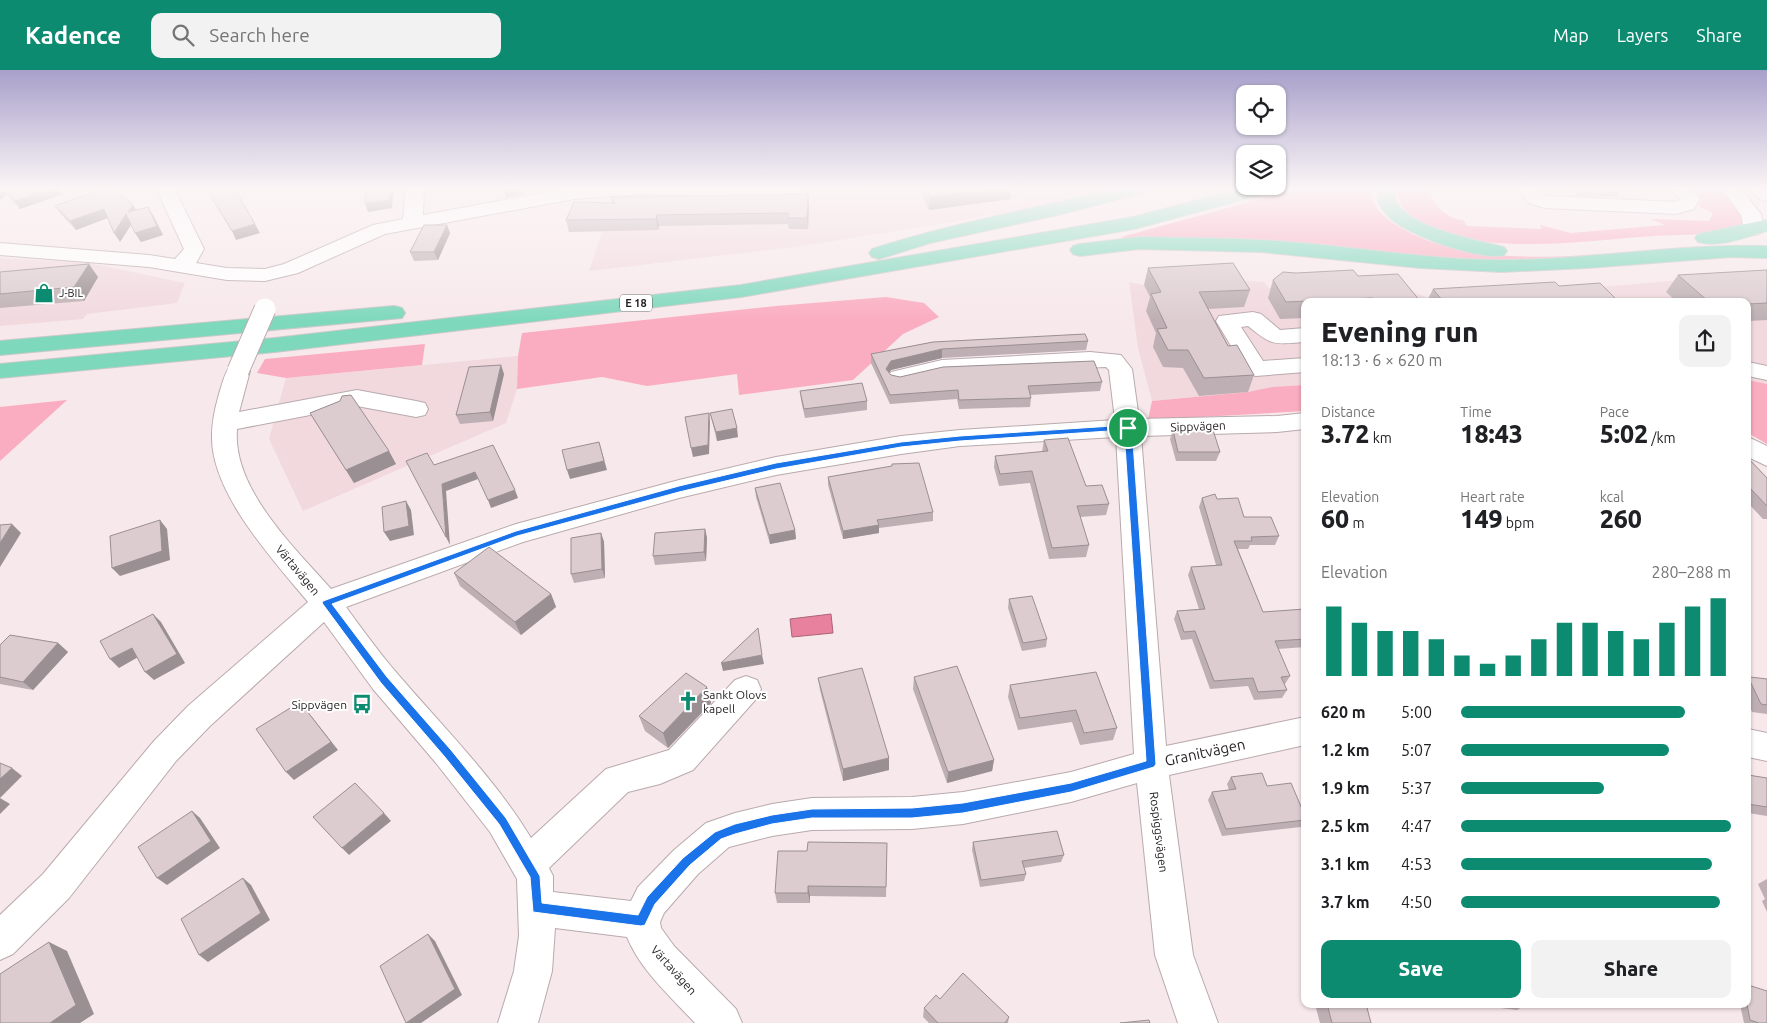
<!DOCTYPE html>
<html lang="en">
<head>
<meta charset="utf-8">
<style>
  :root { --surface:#fff; --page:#f2f2f2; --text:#202124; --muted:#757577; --accent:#0c8b70 }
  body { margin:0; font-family:Ubuntu,sans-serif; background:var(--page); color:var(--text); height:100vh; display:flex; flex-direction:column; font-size:19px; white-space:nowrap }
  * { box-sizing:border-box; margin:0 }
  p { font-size:16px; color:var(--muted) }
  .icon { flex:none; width:28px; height:28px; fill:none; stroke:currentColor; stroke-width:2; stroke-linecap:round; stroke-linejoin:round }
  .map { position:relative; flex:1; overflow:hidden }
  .side { position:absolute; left:1301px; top:228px; width:450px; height:710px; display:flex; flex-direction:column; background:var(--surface); border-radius:10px; box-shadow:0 1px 4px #0004 }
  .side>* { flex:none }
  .fabs { position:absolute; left:1236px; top:15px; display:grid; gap:10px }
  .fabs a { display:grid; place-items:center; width:50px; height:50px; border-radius:10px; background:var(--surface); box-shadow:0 1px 4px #0004; font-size:25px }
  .pin { position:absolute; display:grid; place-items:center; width:42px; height:42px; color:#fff; margin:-21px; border:2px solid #fff; border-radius:50%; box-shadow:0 1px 5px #0007 }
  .round { display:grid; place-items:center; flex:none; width:52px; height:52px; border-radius:10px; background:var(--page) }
  .overview { display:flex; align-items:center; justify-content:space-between; height:85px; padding:0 20px }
  h1 { font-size:28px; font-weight:800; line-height:38px }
  .figures { display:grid; grid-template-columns:repeat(3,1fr); gap:8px; height:85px; padding:5px 20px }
  .figures div { display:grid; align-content:center }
  .figures b { font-size:25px; font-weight:800 }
  .figures small { font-size:14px; font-weight:400 }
  .figures p { font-size:14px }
  .chart { height:140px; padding:10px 20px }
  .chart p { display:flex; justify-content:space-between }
  .chart svg { width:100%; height:90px; margin-top:5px; stroke:var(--accent); stroke-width:6 }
  .button { display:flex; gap:10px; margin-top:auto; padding:10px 20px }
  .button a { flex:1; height:58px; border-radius:10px; background:var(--accent); color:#fff; font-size:20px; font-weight:800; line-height:58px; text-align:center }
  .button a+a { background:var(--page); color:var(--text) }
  ul { padding:0 20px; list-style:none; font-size:16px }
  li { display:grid; grid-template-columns:80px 60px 1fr; align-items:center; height:38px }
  li i { height:12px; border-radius:6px; background:var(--accent) }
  header { display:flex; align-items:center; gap:30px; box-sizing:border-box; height:70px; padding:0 25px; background:var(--accent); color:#fff }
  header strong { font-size:24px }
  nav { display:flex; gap:28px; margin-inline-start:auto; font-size:18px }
  .search { width:350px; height:45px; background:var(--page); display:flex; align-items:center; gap:12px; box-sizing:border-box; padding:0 18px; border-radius:10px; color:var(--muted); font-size:19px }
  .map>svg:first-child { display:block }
  .built { fill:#f1d9de }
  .green { fill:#faacc0 }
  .water { fill:#e8819e; stroke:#ad6378 }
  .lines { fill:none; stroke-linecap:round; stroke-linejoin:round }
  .minor-casing { stroke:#b9aaad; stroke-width:2 }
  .highway-casing { stroke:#cac9c9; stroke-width:2 }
  .minor { fill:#fff; fill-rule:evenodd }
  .highway { fill:#7dd8bc; fill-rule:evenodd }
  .minor-bridge-casing { stroke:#b9aaad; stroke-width:23; stroke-linecap:butt }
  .minor-bridge { stroke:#fff; stroke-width:21 }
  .wall { fill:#bdafb3 }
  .shaded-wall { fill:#9a8f92 }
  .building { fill:#dcccd0; stroke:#9a8f92 }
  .route { fill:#1a73e8; stroke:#fff; fill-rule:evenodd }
  .labels { text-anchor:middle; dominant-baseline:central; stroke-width:4; stroke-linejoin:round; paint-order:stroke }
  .far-poi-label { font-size:11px; fill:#221d1e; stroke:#fff; text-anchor:start }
  .shield { fill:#fff; stroke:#646162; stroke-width:1 }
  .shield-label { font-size:11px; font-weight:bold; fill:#221d1e }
  .street-label { font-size:12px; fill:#221d1e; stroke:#fff }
  .poi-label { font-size:12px; fill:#221d1e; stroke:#fff; text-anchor:start }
  .near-street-label { font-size:15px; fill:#221d1e; stroke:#fff }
</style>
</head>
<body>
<header>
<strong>Kadence</strong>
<div class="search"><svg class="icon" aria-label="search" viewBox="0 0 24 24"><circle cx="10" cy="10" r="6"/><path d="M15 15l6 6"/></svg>Search here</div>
<nav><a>Map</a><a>Layers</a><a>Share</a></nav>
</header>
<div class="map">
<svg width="1767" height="953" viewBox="0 0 1767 953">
  <rect width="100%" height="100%" fill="#f7e8eb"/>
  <g class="built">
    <path d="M885 118H1100L1050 134 964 150 802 176 589 201 614 127 798 132Z"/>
    <path d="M0 188 89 193 185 213 177 233 87 244 83 249 0 256Z"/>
    <path d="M1767 203V314L1748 310V231H1305V315L1272 317 1248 322 1152 331 1138 278 1129 212 1144 215 1228 210 1264 212 1269 218 1387 214 1422 225 1431 231Z"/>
    <path d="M518 286 517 319 506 353 303 441 269 369 286 308Z"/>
  </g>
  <g class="green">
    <path d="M1300 118H1370C1371 136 1383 147 1398 156 1474 204 1607 183 1695 177L1700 181 1542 190H1483L1131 170 1121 167Z"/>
    <path d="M1399 118H1429C1431 134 1447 149 1463 150L1467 156 1542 159 1540 155 1571 163 1665 155 1651 149 1709 151 1713 143 1700 137 1699 131 1688 118H1720L1742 140 1743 154C1721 167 1680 164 1654 166 1591 170 1516 182 1454 166 1438 162 1418 153 1407 142 1402 138 1400 131 1397 126Z"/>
    <path d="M886 227 924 233 939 247 903 264 853 310 739 325 737 304 647 316 602 307 517 319 518 286 522 263 776 236Z"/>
    <path d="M425 274 422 295 286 308 257 303 265 289Z"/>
    <path d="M1748 310 1767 314V374L1748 363Z"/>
    <path d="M1305 315V341L1148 350 1152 331 1248 322 1272 317Z"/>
    <path d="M67 330 0 391V337Z"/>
  </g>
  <path class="water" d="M831 544 833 563 792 567 790 549Z"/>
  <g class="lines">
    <defs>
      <g id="minor">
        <path d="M156 118H174L204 179 196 193 227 198 265 199 284 194 373 155 403 149 406 118H424L423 145 569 118H803L801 122 794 124 727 126 639 124 574 129 385 164 298 203 265 211 227 210 149 197 0 185V173L149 185 175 189 184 179Z"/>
        <path d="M1517 118H1536L1547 126 1676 132 1680 130 1671 118H1690L1700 129 1694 139 1676 144 1545 138 1529 133Z"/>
        <path d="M1721 118H1740L1761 144 1764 159 1761 163 1754 165 1747 163 1744 159 1741 145Z"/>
        <path d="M1747 118H1767V131L1760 129Z"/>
        <path d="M1253 242 1261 244 1280 260 1305 258V272C1273 274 1274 277 1248 256L1241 257 1263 291 1305 288V302L1256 306 1248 304 1216 251 1219 246Z"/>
        <path d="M1090 282 1121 285 1132 299 1139 349 1277 346 1305 343V359L1277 362 1141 366 1166 676 1305 647V675L1169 705 1193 885 1218 953H1178L1155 885 1137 713 1071 732 963 754 912 759 812 760 772 766 729 777 698 804 664 843 660 852 661 858 674 876 736 939 742 953H695C671 927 641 901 627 867L555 858 552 901 538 953H498L514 901 519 866 517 809 490 762 436 693 373 619 324 552 210 656 176 691 69 828 13 884 0 890V845L43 804 154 671 188 636 308 532C273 490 210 422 212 365 212 352 215 338 219 324 222 315 224 304 230 296L238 294 246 296 250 301 239 342 357 320 416 331 425 333 428 339 425 345 416 347 357 336 237 359C232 419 295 478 331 519L516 454 679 410 776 387 901 366 960 360 1115 350 1109 300 1106 297 942 304 899 314 891 312 887 307 891 302 942 290ZM1116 367 1134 684 1071 702 963 722 912 727 812 728 772 734 735 743 706 753 674 780 638 817 631 831 553 822V806L549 798 628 722 660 714 693 700 757 628 761 619 757 610 746 606 735 610 669 680 606 699 531 768C493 706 442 656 395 601 378 581 362 559 346 537L523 472 679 428 776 405 901 384 960 376Z"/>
        <path d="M1748 292 1767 296V310L1748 306Z"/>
        <path d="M1748 367 1767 376V396L1748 387Z"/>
        <path d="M1748 659 1767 663V691L1748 687Z"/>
      </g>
      <g id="highway">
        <path d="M1116 118H1148L1146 122 1062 144 930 173 879 189 872 187 869 183 872 179C952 153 1035 139 1116 118Z"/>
        <path d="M1243 118H1274L1272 122 1134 159 741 227 275 282 0 308V294L275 268 741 215 1133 147Z"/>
        <path d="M1377 118H1395C1396 122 1395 126 1396 130 1405 157 1480 171 1504 177L1507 181 1504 185C1480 191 1405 165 1388 146 1380 137 1377 130 1377 118Z"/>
        <path d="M1765 150 1767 151V161C1746 167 1719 178 1698 172L1695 168 1698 164Z"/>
        <path d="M1139 167C1179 168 1220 168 1260 170 1341 174 1421 190 1502 190 1591 190 1679 173 1767 176V188L1731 187 1587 198 1502 202 1421 198 1261 182 1139 179 1080 186 1073 184 1070 180 1073 176 1080 174Z"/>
        <path d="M394 236 402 238 405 243 402 248 0 285V271Z"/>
      </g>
    </defs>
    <use href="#minor" class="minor-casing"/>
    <use href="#highway" class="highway-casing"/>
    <use href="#minor" class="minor"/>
    <use href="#highway" class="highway"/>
    <defs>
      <path id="minor-bridge" d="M238 301 265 239"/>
    </defs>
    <use href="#minor-bridge" class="minor-bridge-casing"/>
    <use href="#minor-bridge" class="minor-bridge"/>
  </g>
  <g class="wall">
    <path d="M0 118H59L63 124 20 139Z"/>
    <path d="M919 118H1011L1010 129 929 140Z"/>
    <path d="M1573 118H1623L1617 127 1578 126Z"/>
    <path d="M808 124 809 135 808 159H789L788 154 659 156 658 160 569 162 566 150 612 133 610 127Z"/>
    <path d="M55 136 136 140 153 145 163 165 141 172 131 155 120 172 108 148 76 160 61 144Z"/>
    <path d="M447 155 450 163 438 190 414 191 410 182Z"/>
    <path d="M1148 198 1250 220 1244 237 1208 239 1228 276 1254 305 1248 322 1199 326 1183 298 1163 297 1153 277 1156 263 1146 241 1150 227 1144 215Z"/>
    <path d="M1767 200V250L1748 251V231H1676L1666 222 1678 205Z"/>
    <path d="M0 202 98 207 84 231 0 238Z"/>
    <path d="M1296 203 1358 206 1420 231H1305V248L1280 249 1268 228 1273 210Z"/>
    <path d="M1559 216 1618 231H1427L1433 219Z"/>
    <path d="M1088 271 1086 280 942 288 891 300 889 303 891 305 900 307 1102 312 1100 321 1030 325 1031 328 1030 337 959 339 957 329 890 334 871 293V284L933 272Z"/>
    <path d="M504 304 493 351 460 354 456 345Z"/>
    <path d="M800 321 867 331V340L805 348 801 330Z"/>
    <path d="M340 331 396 394 354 413 310 343Z"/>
    <path d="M710 343 738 367 717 371Z"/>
    <path d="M1173 360 1220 382 1216 391H1176L1170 369Z"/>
    <path d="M1044 370 1086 416 1109 434 1106 445 1080 447 1089 475 1086 487 1049 489 1030 413 999 416 994 397 995 386 1042 382Z"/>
    <path d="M1748 388 1767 408V449H1763L1748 433Z"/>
    <path d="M828 407 933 442V451L879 458V463L843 469 828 415Z"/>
    <path d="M755 418 795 460 796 469 770 474 756 427Z"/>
    <path d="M1202 428 1217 429 1244 447 1279 466 1275 475H1250L1248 479H1238L1263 542 1305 539V577L1278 579 1290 606 1285 614H1284L1287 620 1282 628 1254 630 1248 616 1210 619 1192 569 1181 570 1174 549 1177 541 1199 539 1188 505 1191 497 1216 495 1199 437Z"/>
    <path d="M705 459 707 468 706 491 655 495 653 486Z"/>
    <path d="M601 463 604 472 605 508 574 513 571 504Z"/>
    <path d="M454 503 551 524 556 537 521 565 460 516Z"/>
    <path d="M1009 529 1047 569 1046 577 1022 581 1008 538Z"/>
    <path d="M58 573 68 582 33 620 0 614V575Z"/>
    <path d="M1748 601 1750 607 1767 609V644L1752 642 1748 632Z"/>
    <path d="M1096 602 1117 658 1113 670 1080 675 1072 652 1018 660 1008 627 1010 615Z"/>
    <path d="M914 607 994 690 992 701 947 713 913 619Z"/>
    <path d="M818 608 889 700 843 711 820 620Z"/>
    <path d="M707 617 711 633 668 678 645 661 639 646Z"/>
    <path d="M1748 705 1767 708V746L1748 743Z"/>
    <path d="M1231 707 1267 716 1305 746V752L1301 757 1222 766 1208 730 1212 722 1229 720 1227 714Z"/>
    <path d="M973 772 1064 785 1061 792 1024 798 1026 804 1024 811 980 817 972 780Z"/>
    <path d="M887 773 886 827 810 826V833H777L775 823 807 781Z"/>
    <path d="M1767 809V842L1762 831 1765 829 1758 814Z"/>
    <path d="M940 929 1009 947 1008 953H929L923 947 924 938Z"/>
    <path d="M1315 934H1366L1371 953H1320Z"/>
    <path d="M1467 934H1527L1517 940Z"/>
    <path d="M1740 934H1748L1767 953H1744Z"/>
  </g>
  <g class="shaded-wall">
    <path d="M1 118H2L7 125 0 130V119Z"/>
    <path d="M53 118H59L63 124 20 139 15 131Z"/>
    <path d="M390 118H394L392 138 368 142 365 133Z"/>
    <path d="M508 118H522L524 124 506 128 503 119Z"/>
    <path d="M995 118H1011L1010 129 929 140 930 127Z"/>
    <path d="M808 124 809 135 808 159 807 148Z"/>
    <path d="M133 135 138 143 128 142Z"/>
    <path d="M148 137 153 145 163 165 141 172 135 163Z"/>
    <path d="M104 139 110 147 76 160 70 151Z"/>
    <path d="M126 144 132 153 120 172 114 163Z"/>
    <path d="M657 145 659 156 658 160 656 149Z"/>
    <path d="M255 154 260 163 236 170 232 161Z"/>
    <path d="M447 155 450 163 438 190 434 182Z"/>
    <path d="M89 194 98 207 84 231 74 217Z"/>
    <path d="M942 279V288L891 300 886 308V299L891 291Z"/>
    <path d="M501 295 504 304 493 351 490 342Z"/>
    <path d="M709 343 710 352 709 384 693 387 691 378Z"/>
    <path d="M737 358 738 367 717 371 716 362Z"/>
    <path d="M599 372 607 400 570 409 567 400Z"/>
    <path d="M389 381 396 394 354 413 346 400Z"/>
    <path d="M475 402 478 409 446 421 450 475 446 467 442 414Z"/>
    <path d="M515 420 518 428 491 438 488 430Z"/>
    <path d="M406 431 411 440 414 465 390 471 384 462Z"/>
    <path d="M160 450 167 459 170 490 120 506 112 498Z"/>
    <path d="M12 454 21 463 0 497V473Z"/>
    <path d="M879 455V463L843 469V461Z"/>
    <path d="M705 459 707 468 706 491 704 482Z"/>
    <path d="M795 460 796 469 770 474 769 465Z"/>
    <path d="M601 463 604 472 605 508 602 499Z"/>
    <path d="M551 524 556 537 521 565 515 552Z"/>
    <path d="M153 544 161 552 185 593 154 610 145 602Z"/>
    <path d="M58 573 68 582 33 620 23 612Z"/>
    <path d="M132 578 140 586 119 598 110 589Z"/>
    <path d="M762 585 764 594 723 601 721 593Z"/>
    <path d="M707 617 711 633 668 678 663 663Z"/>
    <path d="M300 632 338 680 294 710 286 702Z"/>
    <path d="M889 688V700L843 711V699Z"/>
    <path d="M994 690 992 701 947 713 948 702Z"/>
    <path d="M12 698 22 706 0 728V709Z"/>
    <path d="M0 728 10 734 0 744Z"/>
    <path d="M192 741 200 748 220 778 167 815 157 808Z"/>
    <path d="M384 743 391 751 349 785 342 778Z"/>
    <path d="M243 808 251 815 270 850 208 892 199 885Z"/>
    <path d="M808 816 810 826V833L808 823Z"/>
    <path d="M428 864 435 871 462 925 421 953H406Z"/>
    <path d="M49 872 67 881 94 944 80 953H50Z"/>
  </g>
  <g class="building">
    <path d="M3 118H53L15 131Z"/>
    <path d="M104 118H114L133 135 128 142 148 137 157 156 135 163 126 144 114 163 104 139 70 151 55 136Z"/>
    <path d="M206 118H234L255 154 232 161Z"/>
    <path d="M366 118H390L389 130 365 133Z"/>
    <path d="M925 118H995L930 127Z"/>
    <path d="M808 124 807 148H788V143L657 145 656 149 566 150 574 132 616 133 610 127Z"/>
    <path d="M424 155H447L434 182H410Z"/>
    <path d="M1233 193 1250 220 1199 222 1228 276 1237 275 1254 305 1204 308 1188 280H1168L1157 259 1167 258 1151 224 1161 222 1148 198Z"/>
    <path d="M89 194 74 217 0 224V202Z"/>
    <path d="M1353 200 1358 206 1398 204 1420 231H1376L1373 228 1286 232 1273 210 1283 202 1296 203Z"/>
    <path d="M1767 200V233L1748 234V231H1708L1678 205Z"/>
    <path d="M1555 212 1559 216 1600 213 1618 231H1443L1433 219Z"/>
    <path d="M1085 264 1088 271 942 279 891 291 886 299 891 305 900 307 943 297 1094 291 1102 312 1028 316 1031 328 959 330 958 320 890 325 871 284 933 272Z"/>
    <path d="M501 295 490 342 456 345 469 297Z"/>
    <path d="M862 313 867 331 804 339 800 321Z"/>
    <path d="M351 325 389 381 346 400 310 343 340 331 342 326Z"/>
    <path d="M732 339 737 358 716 362 710 343Z"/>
    <path d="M709 343 708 375 691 378 685 347Z"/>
    <path d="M1173 360H1213L1220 382H1178Z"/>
    <path d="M1068 368 1086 416 1102 415 1109 434 1077 436 1089 475 1052 478 1032 401 1000 404 995 386 1048 381 1044 370Z"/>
    <path d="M599 372 604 391 567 400 562 380Z"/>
    <path d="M493 375 515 420 488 430 475 402 442 414 446 467 406 391 427 383 434 395Z"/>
    <path d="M1748 388 1767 408V436L1748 416Z"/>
    <path d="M919 393 933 442 877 450 879 455 843 461 828 407 892 396V394Z"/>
    <path d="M780 413 795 460 769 465 755 418Z"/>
    <path d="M1215 424 1217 429 1238 428 1244 447H1271L1279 466 1251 467 1252 471H1234L1263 542 1305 539V569L1275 571 1290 606 1281 607 1287 620 1258 622 1253 608 1214 611 1195 561 1184 562 1177 541 1205 539 1191 497 1222 495 1202 428Z"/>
    <path d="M406 431 409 456 384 462 382 437Z"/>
    <path d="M160 450 162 481 112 498 110 466Z"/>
    <path d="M12 454 0 473V455Z"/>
    <path d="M705 459 704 482 653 486 655 463Z"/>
    <path d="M601 463 602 499 571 504V468Z"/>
    <path d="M489 477 551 524 515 552 454 503Z"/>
    <path d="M1032 526 1047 569 1023 573 1009 529Z"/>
    <path d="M153 544 177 584 145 602 132 578 110 589 100 571Z"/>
    <path d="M758 558 762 585 721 593Z"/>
    <path d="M10 565 58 573 23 612 0 607V575Z"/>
    <path d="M957 596 994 690 948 702 914 607Z"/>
    <path d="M862 598 889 688 843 699 818 608Z"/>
    <path d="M1748 601 1750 607 1767 609V635L1761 634 1749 609H1748Z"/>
    <path d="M1096 602 1117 658 1084 663 1076 640 1020 648 1010 615Z"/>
    <path d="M686 603 707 617 663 663 639 646Z"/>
    <path d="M300 632 331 672 286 702 256 659Z"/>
    <path d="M0 693 12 698 0 709Z"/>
    <path d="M1262 703 1267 716 1291 713 1305 746V750L1226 759 1212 722 1236 719 1231 707Z"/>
    <path d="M1748 705 1767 708V737L1748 734Z"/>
    <path d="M355 713 384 743 342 778 313 747Z"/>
    <path d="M192 741 211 771 157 808 138 777Z"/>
    <path d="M1057 761 1064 785 1022 791 1026 804 981 810 973 772Z"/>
    <path d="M808 772 887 773 886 817 808 816V823H775L778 781H807Z"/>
    <path d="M243 808 261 843 199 885 181 849Z"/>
    <path d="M428 864 455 919 406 953 380 896Z"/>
    <path d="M49 872 76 935 50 953H0V904Z"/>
    <path d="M963 903 1009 947 1005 953H938L924 938 936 925 940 929Z"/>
    <path d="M1748 915 1767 921V953H1759L1750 950 1747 934Z"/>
    <path d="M1327 934H1366L1371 953H1332Z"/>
    <path d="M1149 950 1150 953H1120Z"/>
  </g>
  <linearGradient id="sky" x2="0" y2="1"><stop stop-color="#a8a0ca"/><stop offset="0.47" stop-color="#fbf5f6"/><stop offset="1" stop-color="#fbf5f6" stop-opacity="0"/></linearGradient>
  <rect width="1767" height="252" fill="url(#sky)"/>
  <path class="route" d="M1128 355 1132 358 1156 694 1154 697 1071 722 963 743 912 748H812L772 754 735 764 721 769 690 795 655 834 645 855 641 856 533 842 530 807 499 754 444 686 381 613 322 533 323 531 516 461 679 416 776 393 901 372 960 366ZM1124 360 1146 691 1071 713 963 733 912 738 812 739 772 745 735 754 715 762 683 788 647 827 638 845 542 833 540 806 506 748 451 680 387 607 332 534 517 466 679 422 776 399 901 377 960 371Z"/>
  <defs>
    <symbol id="shop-bare" viewBox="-9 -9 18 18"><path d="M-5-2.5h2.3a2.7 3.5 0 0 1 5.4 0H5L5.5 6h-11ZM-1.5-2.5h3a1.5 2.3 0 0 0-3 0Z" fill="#0c8b70" stroke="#fff" stroke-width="2.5" paint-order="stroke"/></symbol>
    <symbol id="church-bare" viewBox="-9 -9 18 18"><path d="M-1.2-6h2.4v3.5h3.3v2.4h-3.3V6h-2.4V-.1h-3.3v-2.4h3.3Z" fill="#0c8b70" stroke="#fff" stroke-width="2.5" paint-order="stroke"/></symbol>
    <symbol id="bus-bare" viewBox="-9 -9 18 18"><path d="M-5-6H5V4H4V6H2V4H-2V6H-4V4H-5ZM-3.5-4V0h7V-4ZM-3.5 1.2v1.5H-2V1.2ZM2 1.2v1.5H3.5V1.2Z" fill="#0c8b70" stroke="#fff" stroke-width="2.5" paint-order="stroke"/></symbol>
  </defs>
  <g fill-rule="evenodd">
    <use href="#shop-bare" x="30" y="209" width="28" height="28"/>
    <use href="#church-bare" x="674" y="617" width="28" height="28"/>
    <use href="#bus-bare" x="348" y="620" width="28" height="28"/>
  </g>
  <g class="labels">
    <g class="far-poi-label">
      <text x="59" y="223">J-BIL</text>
    </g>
    <rect class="shield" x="620" y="224.5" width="32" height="17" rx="4"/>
    <g class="shield-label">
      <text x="636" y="233">E 18</text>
    </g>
    <g class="street-label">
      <text transform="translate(1198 356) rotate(-2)">Sippvägen</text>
      <text transform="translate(298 500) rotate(50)">Värtavägen</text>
      <text transform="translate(1159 762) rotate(83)">Rospiggsvägen</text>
      <text transform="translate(674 900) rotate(48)">Värtavägen</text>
    </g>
    <g class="poi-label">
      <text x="703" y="624">Sankt Olovs<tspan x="703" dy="14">kapell</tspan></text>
      <text x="347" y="634" text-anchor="end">Sippvägen</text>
    </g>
    <g class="near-street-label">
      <text transform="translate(1205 682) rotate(-12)">Granitvägen</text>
    </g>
  </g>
</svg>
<div class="fabs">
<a><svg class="icon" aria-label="locate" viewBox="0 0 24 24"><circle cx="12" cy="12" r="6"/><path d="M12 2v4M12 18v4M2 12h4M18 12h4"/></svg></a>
<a><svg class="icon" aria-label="layers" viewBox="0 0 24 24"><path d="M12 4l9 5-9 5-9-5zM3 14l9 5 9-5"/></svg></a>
</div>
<div class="pin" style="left:1128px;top:358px;background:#1e9e55"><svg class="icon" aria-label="arrive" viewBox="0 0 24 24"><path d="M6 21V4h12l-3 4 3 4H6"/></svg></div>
<section class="side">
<div class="overview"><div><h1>Evening run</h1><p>18:13 · 6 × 620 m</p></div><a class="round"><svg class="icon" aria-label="share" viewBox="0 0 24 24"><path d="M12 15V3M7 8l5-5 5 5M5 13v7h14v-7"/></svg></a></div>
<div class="figures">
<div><p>Distance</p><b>3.72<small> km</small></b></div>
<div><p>Time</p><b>18:43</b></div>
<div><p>Pace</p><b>5:02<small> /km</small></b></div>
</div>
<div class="figures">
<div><p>Elevation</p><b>60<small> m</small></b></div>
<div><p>Heart rate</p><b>149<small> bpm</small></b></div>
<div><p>kcal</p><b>260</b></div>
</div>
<div class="chart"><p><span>Elevation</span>280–288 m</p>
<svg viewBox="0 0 160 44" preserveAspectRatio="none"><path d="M5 44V10M15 44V18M25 44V22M35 44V22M45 44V26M55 44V34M65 44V38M75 44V34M85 44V26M95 44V18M105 44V18M115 44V22M125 44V26M135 44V18M145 44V10M155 44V6"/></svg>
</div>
<ul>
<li><b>620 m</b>5:00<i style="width:83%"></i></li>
<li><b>1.2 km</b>5:07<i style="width:77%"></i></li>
<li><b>1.9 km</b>5:37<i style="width:53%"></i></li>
<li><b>2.5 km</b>4:47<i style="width:100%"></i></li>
<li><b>3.1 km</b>4:53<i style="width:93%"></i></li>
<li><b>3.7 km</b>4:50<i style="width:96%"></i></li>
</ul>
<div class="button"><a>Save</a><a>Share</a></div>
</section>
</div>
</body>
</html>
